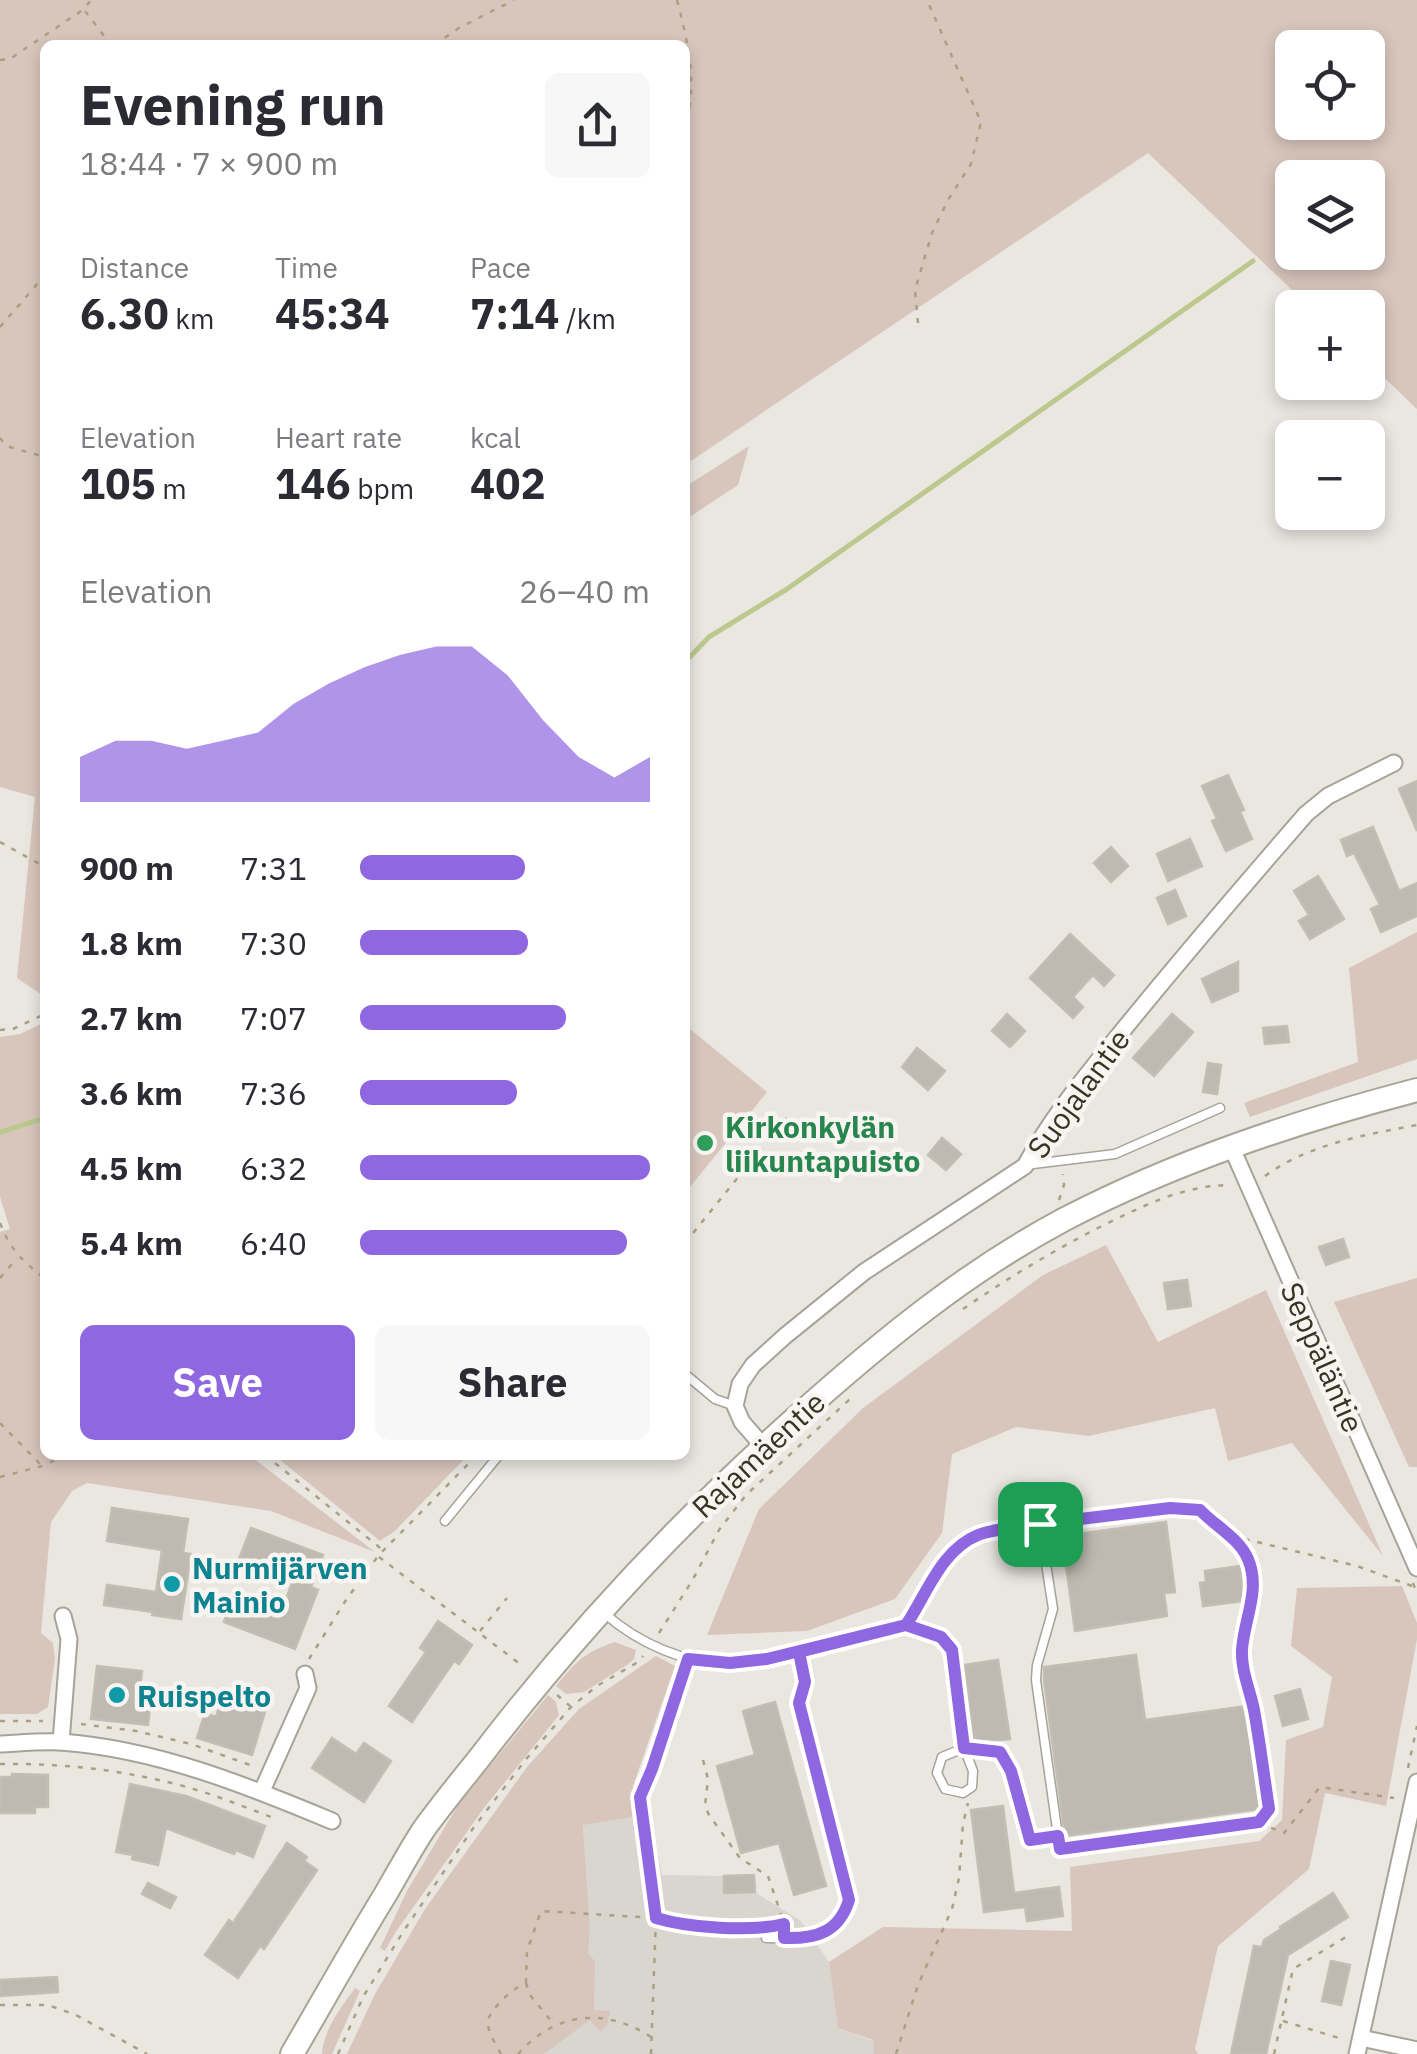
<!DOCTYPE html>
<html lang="en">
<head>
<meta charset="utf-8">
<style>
  :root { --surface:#fff; --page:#f7f7f7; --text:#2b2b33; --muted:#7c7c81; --accent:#8f68e1 }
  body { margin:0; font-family:"IBM Plex Sans",sans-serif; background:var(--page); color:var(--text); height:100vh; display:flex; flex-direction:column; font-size:38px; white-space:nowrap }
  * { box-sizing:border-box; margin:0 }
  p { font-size:32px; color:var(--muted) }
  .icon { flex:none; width:55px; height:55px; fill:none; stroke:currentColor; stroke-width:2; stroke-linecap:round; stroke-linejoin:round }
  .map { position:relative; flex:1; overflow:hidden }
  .side { position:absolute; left:40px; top:40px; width:650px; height:1420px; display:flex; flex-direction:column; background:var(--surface); border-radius:15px; box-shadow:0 5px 15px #0003 }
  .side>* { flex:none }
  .tools { position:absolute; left:1275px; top:30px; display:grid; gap:20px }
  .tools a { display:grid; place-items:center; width:110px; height:110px; border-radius:15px; background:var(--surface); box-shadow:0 5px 15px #0003; font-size:50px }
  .pin { position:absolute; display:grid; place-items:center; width:85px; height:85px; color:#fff; margin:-42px; border-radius:20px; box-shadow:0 5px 15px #0006 }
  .round { display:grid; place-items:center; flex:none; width:105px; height:105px; border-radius:15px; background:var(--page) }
  .summary { display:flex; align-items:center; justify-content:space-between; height:170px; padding:0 40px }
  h1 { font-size:55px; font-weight:700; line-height:75px }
  .stats { display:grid; grid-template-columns:repeat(3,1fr); gap:15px; height:170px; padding:10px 40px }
  .stats div { display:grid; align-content:center }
  .stats b { font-size:42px; font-weight:700 }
  .stats small { font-size:28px; font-weight:400 }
  .stats p { font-size:28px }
  .chart { height:280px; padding:20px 40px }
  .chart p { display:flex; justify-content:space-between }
  .chart svg { width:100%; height:180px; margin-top:10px; fill:var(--accent); opacity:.7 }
  .button { display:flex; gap:20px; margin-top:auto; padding:20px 40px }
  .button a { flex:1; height:115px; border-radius:15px; background:var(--accent); color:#fff; font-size:40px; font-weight:700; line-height:115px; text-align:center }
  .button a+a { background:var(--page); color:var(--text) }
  ul { padding:0 40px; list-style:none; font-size:32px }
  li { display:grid; grid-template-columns:160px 120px 1fr; align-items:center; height:75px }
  li i { height:25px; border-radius:12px; background:var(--accent) }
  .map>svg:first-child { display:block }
  .built { fill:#d9d6d0 }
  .green { fill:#d8c6bc; fill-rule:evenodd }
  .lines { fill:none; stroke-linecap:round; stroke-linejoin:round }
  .stream { stroke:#bbc98f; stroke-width:5 }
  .building { fill:#bebab1; stroke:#c3beb4; stroke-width:2.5 }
  .service-casing { stroke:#a6a399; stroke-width:11 }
  .minor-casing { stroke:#a6a399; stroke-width:19 }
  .secondary-casing { stroke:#a8a496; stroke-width:26 }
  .path { stroke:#aaa185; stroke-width:2.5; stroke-dasharray:5 8; stroke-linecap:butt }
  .service { stroke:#fff; stroke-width:8 }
  .minor { stroke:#fff; stroke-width:15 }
  .secondary { stroke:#fff; stroke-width:22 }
  .route-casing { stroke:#fff; stroke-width:20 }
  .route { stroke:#8f68e1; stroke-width:12 }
  .leisure-dot { fill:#2e9e5b; stroke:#f7f4f1; stroke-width:4 }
  .culture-dot { fill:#0f9aa8; stroke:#f7f4f1; stroke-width:4 }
  .labels { text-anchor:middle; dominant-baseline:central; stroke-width:9; stroke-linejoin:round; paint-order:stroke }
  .street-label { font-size:30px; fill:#383424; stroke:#f7f4f1 }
  .leisure-label { font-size:30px; font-weight:bold; fill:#27864d; stroke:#f7f4f1; text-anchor:start }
  .culture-label { font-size:30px; font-weight:bold; fill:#0d838f; stroke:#f7f4f1; text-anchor:start }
</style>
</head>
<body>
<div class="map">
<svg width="1417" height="2054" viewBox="0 0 1417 2054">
  <rect width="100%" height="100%" fill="#eae7e1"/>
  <path class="built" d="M651 1815 662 1875 724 1876V1892H755L801 1921 829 1962 838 2028 873 2041 874 2054H529L583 2011 590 1927 583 1824Z"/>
  <g class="green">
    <path d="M0 0H1417V409L1368 362V308L1310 307 1148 153 685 465V45H45V997L17 978 35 797 0 787ZM1292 48H1368V122H1292ZM1292 178H1368V252H1292Z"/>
    <path d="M749 446 738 485 685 520V487Z"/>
    <path d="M1417 932V1059L1250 1117 1244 1103 1358 1062 1349 968Z"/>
    <path d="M45 1022V1455H249L375 1552 271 1511 87 1483 72 1491 51 1522 41 1633 53 1643 55 1659 48 1707 37 1714H0V1232L10 1229 0 1197V1037L20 1034Z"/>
    <path d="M685 1025 767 1092 685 1193Z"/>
    <path d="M1106 1245 1158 1342 1266 1290 1383 1556 1292 1443 1228 1461 1215 1408 1089 1436 1016 1427 952 1454 942 1533 895 1599 807 1631 707 1635 759 1509 863 1408 1043 1275Z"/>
    <path d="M1417 1278V1467H1409L1334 1302Z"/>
    <path d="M274 1455H468L395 1531 380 1541Z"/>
    <path d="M1402 1586 1417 1623V1639L1386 1806 1325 1793 1309 1869 1218 1946 1195 2049 1198 2054H874L873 2040 838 2028 829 1962 883 1927 1072 1931 1070 1867 1259 1841 1282 1820 1286 1740 1323 1727 1332 1677 1291 1646 1297 1588Z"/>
    <path d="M615 1642 636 1650 634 1659 627 1665 584 1692 566 1694 556 1686C577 1661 583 1653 615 1642Z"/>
    <path d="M656 1656 675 1666 633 1786 634 1817 583 1825 590 1927 588 1954 595 1961 594 2010 610 2011 607 2026 600 2032 590 2020 544 2054H347L375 1994 425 1909 527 1767 579 1709Z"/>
    <path d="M548 1695 556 1702 559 1715 484 1808 395 1933 385 1951 380 1948 407 1891 458 1805Z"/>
    <path d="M355 1988 360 1991 332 2054H322C323 2031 341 2007 355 1988Z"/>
  </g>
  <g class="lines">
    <g class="stream">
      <path d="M685 662 709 637 787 589 1253 261"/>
      <path d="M0 1132 45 1118"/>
    </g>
  </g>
  <g class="building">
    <path d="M1228 775 1244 810 1240 812 1252 839 1226 851 1212 821 1217 819 1202 786Z"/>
    <path d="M1417 781V831L1399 789Z"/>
    <path d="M1373 827 1399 891 1417 883V916L1381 932 1371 909 1380 905 1354 853 1347 856 1341 840Z"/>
    <path d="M1190 839 1202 866 1168 881 1157 854Z"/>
    <path d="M1111 847 1128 866 1111 882 1094 863Z"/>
    <path d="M1318 876 1344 919 1310 939 1299 921 1309 915 1294 891Z"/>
    <path d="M1175 890 1186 916 1168 924 1157 898Z"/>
    <path d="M1070 934 1114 975 1104 986 1093 975 1073 997 1083 1007 1073 1018 1030 978Z"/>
    <path d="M1238 962V991L1212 1002 1202 979Z"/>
    <path d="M1007 1014 1025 1031 1010 1047 992 1031Z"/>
    <path d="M1172 1014 1193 1032 1154 1076 1133 1058Z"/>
    <path d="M1287 1026 1289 1042 1265 1044 1263 1028Z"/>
    <path d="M917 1048 945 1071 928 1090 902 1067Z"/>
    <path d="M1208 1063 1221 1065 1217 1094 1203 1092Z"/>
    <path d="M942 1138 961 1154 946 1170 928 1155Z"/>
    <path d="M1343 1239 1349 1257 1326 1265 1319 1247Z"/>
    <path d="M1187 1280 1191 1306 1168 1309 1164 1283Z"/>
    <path d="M112 1508 188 1519 183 1553 191 1554 181 1619 152 1615 153 1612 104 1605 107 1585 156 1592 162 1550 107 1541Z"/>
    <path d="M1166 1522 1175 1592 1164 1593 1167 1616 1075 1631 1062 1536Z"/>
    <path d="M251 1528 323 1555 311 1587 318 1590 295 1649 224 1622 230 1602 279 1619 293 1580 239 1559Z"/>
    <path d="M1240 1566 1244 1601 1203 1606 1200 1583 1206 1582 1205 1571Z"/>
    <path d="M438 1621 472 1645 459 1664 454 1661 412 1722 389 1706 426 1652 420 1648Z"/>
    <path d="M1136 1655 1145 1720 1248 1706 1260 1809 1065 1836 1044 1680V1667Z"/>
    <path d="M998 1660 1010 1739 975 1742 964 1665Z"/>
    <path d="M97 1666 142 1671 139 1697 151 1698 148 1725 91 1719Z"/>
    <path d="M1300 1689 1308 1719 1283 1726 1275 1696Z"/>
    <path d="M224 1692 267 1705 252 1755 197 1738 205 1713 216 1717Z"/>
    <path d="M775 1702 826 1886 794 1895 779 1843 741 1853 717 1766 755 1755 743 1711Z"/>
    <path d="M332 1738 356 1754 364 1743 391 1761 364 1802 312 1768Z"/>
    <path d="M12 1774 48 1775V1807H35V1813H0V1777H12Z"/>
    <path d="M130 1784 186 1796 265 1826 253 1857 236 1850 234 1854 166 1828 158 1865 132 1859 133 1855 116 1852Z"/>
    <path d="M1003 1806 1014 1893 1059 1887 1063 1916 1027 1921 1025 1907 984 1912 971 1810Z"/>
    <path d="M287 1843 307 1857 304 1861 317 1870 264 1949 260 1946 238 1978 205 1955 229 1920 233 1923Z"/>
    <path d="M754 1875 755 1892 724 1893V1876Z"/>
    <path d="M148 1883 176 1897 170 1908 142 1894Z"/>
    <path d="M1333 1893 1348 1917 1288 1955 1266 2054H1231L1254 1946 1262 1947 1264 1940 1281 1929 1280 1927Z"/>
    <path d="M1331 1961 1350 1965 1341 2005 1322 2001Z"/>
    <path d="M57 1977 58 1992 0 1996V1980Z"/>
  </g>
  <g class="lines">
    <defs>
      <g id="service">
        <path d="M1025 1165 1115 1154 1220 1108"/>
        <path d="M685 1374 715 1399 735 1406"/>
        <path d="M445 1521 499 1455"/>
        <path d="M604 1613C638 1643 686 1665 731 1663 787 1661 852 1639 906 1625L945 1560 957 1546 981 1534 1170 1508 1200 1510"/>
        <path d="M906 1625 941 1637 952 1650 964 1748 942 1757 937 1773 945 1789 963 1793 972 1787 973 1771 964 1748 1000 1752 1011 1771 1031 1840 1058 1836 1036 1680 1037 1665 1053 1609 1040 1525"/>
        <path d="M766 1938C804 1939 836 1941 849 1900L799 1703 805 1682 799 1652"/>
      </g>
      <g id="minor">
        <path d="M1231 1146 1417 1568"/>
        <path d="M763 1446 742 1422 735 1406 740 1384 753 1365 785 1336 864 1272 1025 1166C1053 1114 1091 1070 1128 1024 1186 953 1246 883 1306 814L1328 796 1394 763"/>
        <path d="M61 1742 69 1639 63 1616"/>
        <path d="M0 1744C20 1743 41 1741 61 1742 156 1749 246 1785 332 1821"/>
        <path d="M262 1791 308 1688 305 1674"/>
        <path d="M1361 2038 1417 2050"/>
        <path d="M1357 2054 1417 1782"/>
      </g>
      <path id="secondary" d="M292 2054C323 2001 353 1947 385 1895 398 1873 410 1850 424 1829 442 1804 462 1780 481 1756 576 1632 683 1518 800 1414 882 1341 967 1271 1065 1219 1177 1161 1295 1122 1417 1090"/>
    </defs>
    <use href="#service" class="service-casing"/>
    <use href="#minor" class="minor-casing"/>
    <use href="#secondary" class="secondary-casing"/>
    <g class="path">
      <path d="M677 0C688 42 698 85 685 127"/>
      <path d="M85 11 111 45"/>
      <path d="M434 45 459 28 514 0"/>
      <path d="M0 60 10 59 84 9 91 0"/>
      <path d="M918 323 915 290 932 233 948 200 971 164 981 122 927 0"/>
      <path d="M0 327 45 275"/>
      <path d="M0 438 6 446 45 457"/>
      <path d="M0 842 45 867"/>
      <path d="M0 1030 13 1029 45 1014"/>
      <path d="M1265 1176C1309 1144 1364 1135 1417 1125"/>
      <path d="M1059 1200 1064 1185 1063 1174"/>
      <path d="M0 1223C11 1251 22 1260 45 1279"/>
      <path d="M685 1243 790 1113"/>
      <path d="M0 1278 17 1258"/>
      <path d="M963 1309C1008 1278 1054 1250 1104 1225 1145 1205 1182 1186 1229 1185"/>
      <path d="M0 1423 41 1465"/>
      <path d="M265 1455 384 1551"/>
      <path d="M0 1477 42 1466 66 1455"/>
      <path d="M1232 1536 1357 1566 1412 1586"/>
      <path d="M379 1557 524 1667"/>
      <path d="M1413 1583 1417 1594"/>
      <path d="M480 1631 507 1598"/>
      <path d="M659 1633 692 1581 719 1530 746 1495 851 1398"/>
      <path d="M309 1659 346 1600 378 1556 477 1455"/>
      <path d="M557 1695 570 1706"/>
      <path d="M0 1721H43"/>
      <path d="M81 1724 136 1731 191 1744 253 1766"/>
      <path d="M703 1760 708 1779 705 1806 709 1815 740 1858 768 1876 784 1923"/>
      <path d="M0 1764C62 1763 123 1770 183 1786 213 1794 242 1806 271 1817L273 1812"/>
      <path d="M1408 1768 1417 1726"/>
      <path d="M1259 1823 1284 1833 1320 1787 1394 1798"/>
      <path d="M1064 1848 1259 1823 1269 1809C1264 1776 1260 1742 1253 1709 1250 1690 1243 1674 1242 1655 1241 1627 1259 1599 1252 1570 1246 1545 1225 1535 1208 1518"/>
      <path d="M526 1983 530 1995 552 2022"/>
      <path d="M0 2005H48L76 2015 147 2054"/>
      <path d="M1283 2021 1342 2039"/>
      <path d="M338 2054 363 1997 403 1932 474 1827 527 1758 571 1707 597 1686 638 1662 643 1656"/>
      <path d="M501 2054 490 2034 487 2021C497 2002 508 1993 526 1982L527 1951 541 1911 656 1918 678 1924 758 1928"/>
      <path d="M518 2054C555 2012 605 2007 651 2037"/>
      <path d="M651 2054 656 1918 640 1797 652 1769 684 1670"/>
      <path d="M896 2054 918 1985 952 1909 959 1878 963 1824 968 1803"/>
      <path d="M1274 2054 1293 1969 1346 1937H1352"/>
    </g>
    <use href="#service" class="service"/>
    <use href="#minor" class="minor"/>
    <use href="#secondary" class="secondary"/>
  </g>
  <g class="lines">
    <defs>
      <path id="route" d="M1040 1524C1020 1528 996 1528 978 1535 941 1550 927 1594 906 1625L767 1659 730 1663 688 1659 652 1769 640 1797 656 1918C689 1928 750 1932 784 1924V1938C817 1939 839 1932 849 1900L799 1703 805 1682 799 1652 906 1625 941 1637 952 1650 964 1748 1000 1752 1011 1771 1030 1840 1058 1836 1060 1849 1259 1822 1269 1809C1264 1776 1260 1743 1254 1710 1250 1690 1241 1671 1242 1650 1244 1619 1261 1590 1248 1559 1239 1538 1215 1526 1200 1510L1170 1508 1040 1524"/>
    </defs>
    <use href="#route" class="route-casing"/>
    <use href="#route" class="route"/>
  </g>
  <circle class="leisure-dot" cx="705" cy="1143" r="10"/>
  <g class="culture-dot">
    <circle cx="172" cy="1584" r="10"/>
    <circle cx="117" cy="1695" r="10"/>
  </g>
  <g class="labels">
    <g class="street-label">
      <text transform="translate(1078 1093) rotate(-54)">Suojalantie</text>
      <text transform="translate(1323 1357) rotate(66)">Seppäläntie</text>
      <text transform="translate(758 1454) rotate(-43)">Rajamäentie</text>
    </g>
    <g class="leisure-label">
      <text x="725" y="1126">Kirkonkylän<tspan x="725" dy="34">liikuntapuisto</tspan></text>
    </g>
    <g class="culture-label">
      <text x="192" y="1567">Nurmijärven<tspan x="192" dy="34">Mainio</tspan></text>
      <text x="137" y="1695">Ruispelto</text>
    </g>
  </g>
</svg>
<div class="tools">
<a><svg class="icon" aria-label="locate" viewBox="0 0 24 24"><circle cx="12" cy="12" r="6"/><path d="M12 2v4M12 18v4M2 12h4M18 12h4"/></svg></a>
<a><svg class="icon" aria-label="layers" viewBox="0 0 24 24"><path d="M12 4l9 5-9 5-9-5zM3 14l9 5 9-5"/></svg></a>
<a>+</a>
<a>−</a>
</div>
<div class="pin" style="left:1040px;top:1524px;background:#1e9e55"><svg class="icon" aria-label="arrive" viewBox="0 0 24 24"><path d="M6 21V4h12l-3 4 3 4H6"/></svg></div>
<section class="side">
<div class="summary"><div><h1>Evening run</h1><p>18:44 · 7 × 900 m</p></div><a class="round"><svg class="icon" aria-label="share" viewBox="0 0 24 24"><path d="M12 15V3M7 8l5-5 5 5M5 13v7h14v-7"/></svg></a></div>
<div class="stats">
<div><p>Distance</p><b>6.30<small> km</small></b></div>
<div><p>Time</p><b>45:34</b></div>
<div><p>Pace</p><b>7:14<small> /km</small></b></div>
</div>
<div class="stats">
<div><p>Elevation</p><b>105<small> m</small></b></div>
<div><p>Heart rate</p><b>146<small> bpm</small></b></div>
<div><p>kcal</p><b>402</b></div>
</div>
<div class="chart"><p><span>Elevation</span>26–40 m</p>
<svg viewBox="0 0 160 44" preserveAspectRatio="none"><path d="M0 44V33L10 29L20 29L30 31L40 29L50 27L60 20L70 15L80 11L90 8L100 6L110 6L120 13L130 24L140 33L150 38L160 33V44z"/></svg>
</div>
<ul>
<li><b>900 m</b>7:31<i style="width:57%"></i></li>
<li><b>1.8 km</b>7:30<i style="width:58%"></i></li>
<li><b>2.7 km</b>7:07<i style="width:71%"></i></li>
<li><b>3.6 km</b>7:36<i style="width:54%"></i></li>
<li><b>4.5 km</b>6:32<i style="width:100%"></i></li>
<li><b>5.4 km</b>6:40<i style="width:92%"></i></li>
</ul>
<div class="button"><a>Save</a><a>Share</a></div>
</section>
</div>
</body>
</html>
